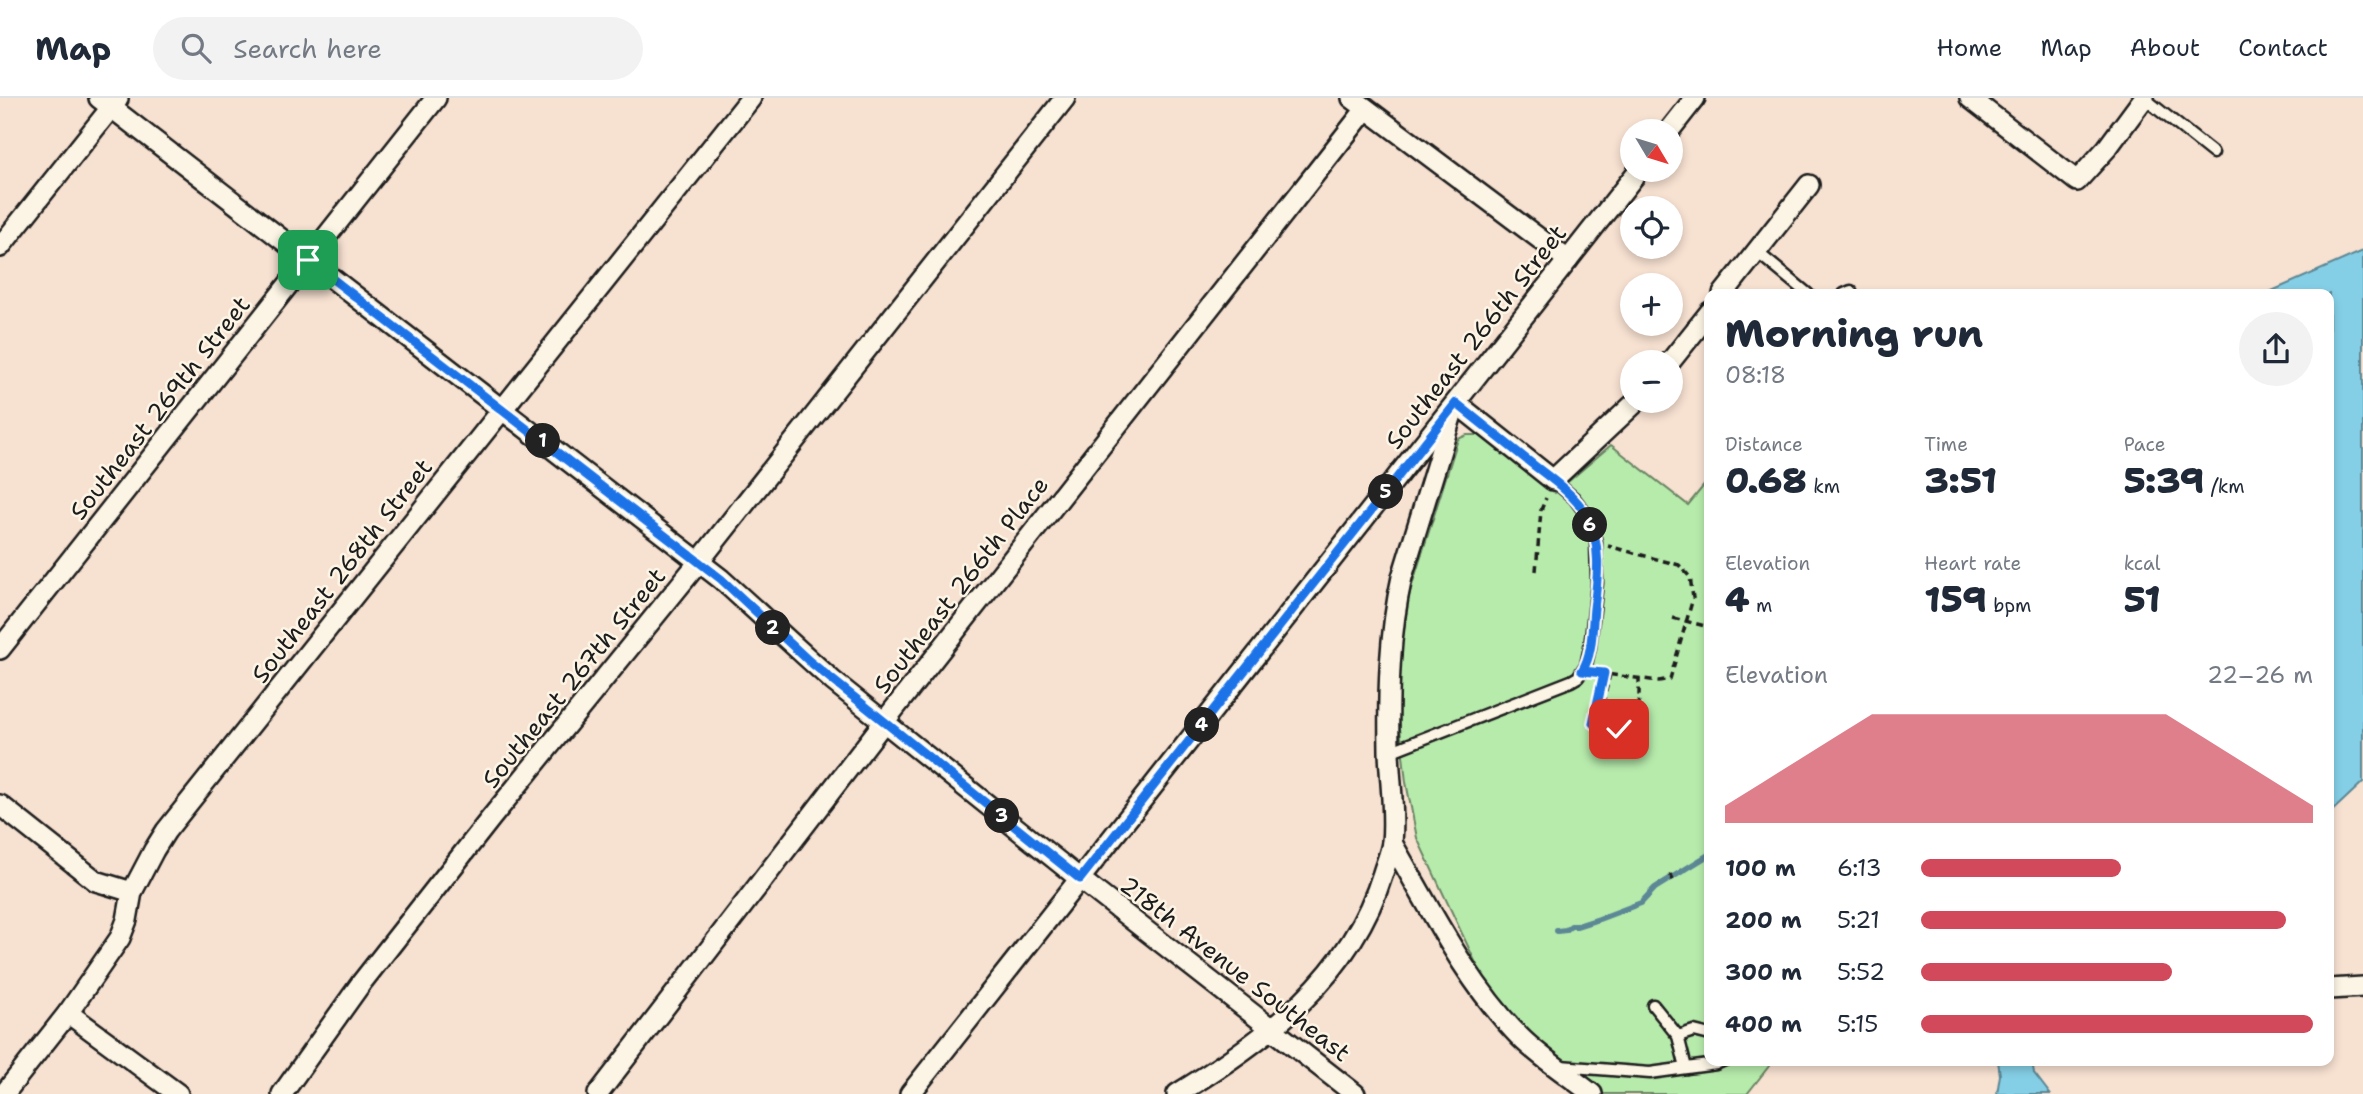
<!DOCTYPE html>
<html lang="en">
<head>
<meta charset="utf-8">
<style>
  :root { --surface:#fff; --page:#f2f2f3; --text:#1f2937; --muted:#747a83; --line:#e0e1e3; --accent:#d1495b }
  body { margin:0; font-family:"Shantell Sans",sans-serif; background:var(--page); color:var(--text); height:100vh; display:flex; flex-direction:column; font-size:26px; white-space:nowrap }
  * { box-sizing:border-box; margin:0 }
  p { font-size:23px; color:var(--muted) }
  .icon { flex:none; width:38px; height:38px; fill:none; stroke:currentColor; stroke-width:2; stroke-linecap:round; stroke-linejoin:round }
  .map { position:relative; flex:1; overflow:hidden }
  .panel { position:absolute; left:1704px; top:191px; width:630px; height:777px; display:flex; flex-direction:column; background:var(--surface); border-radius:14px; box-shadow:0 4px 10px #0003 }
  .panel>* { flex:none }
  .needle { width:46px; rotate:128deg }
  .buttons { position:absolute; left:1620px; top:21px; display:grid; gap:14px }
  .buttons a { display:grid; place-items:center; width:63px; height:63px; border-radius:50%; background:var(--surface); box-shadow:0 4px 10px #0003; font-size:35px }
  .pin { position:absolute; display:grid; place-items:center; width:60px; height:60px; color:#fff; margin:-30px; border-radius:14px; box-shadow:0 4px 10px #0006 }
  .km { position:absolute; width:35px; height:35px; margin:-18px; border-radius:50%; background:#222; color:#fff; font-size:19px; line-height:35px; text-align:center }
  .round { display:grid; place-items:center; flex:none; width:74px; height:74px; border-radius:37px; background:var(--page) }
  .summary { display:flex; align-items:center; justify-content:space-between; height:119px; padding:0 21px }
  h1 { font-size:38px; font-weight:800; line-height:52px }
  .stats { display:grid; grid-template-columns:repeat(3,1fr); gap:10px; height:119px; padding:7px 21px }
  .stats div { display:grid; align-content:center }
  .stats b { font-size:35px; font-weight:800 }
  .stats small { font-size:19px; font-weight:400 }
  .stats p { font-size:19px }
  .chart { height:196px; padding:14px 21px }
  .chart p { display:flex; justify-content:space-between }
  .chart svg { width:100%; height:126px; margin-top:7px; fill:var(--accent); opacity:.7 }
  ul { padding:0 21px; list-style:none; font-size:23px }
  li { display:grid; grid-template-columns:112px 84px 1fr; align-items:center; height:52px }
  li i { height:18px; border-radius:9px; background:var(--accent) }
  header { display:flex; align-items:center; gap:42px; box-sizing:border-box; height:98px; padding:0 35px; background:var(--surface); border-bottom:2px solid var(--line) }
  header strong { font-size:33px }
  nav { display:flex; gap:38px; margin-inline-start:auto; font-size:24px }
  .search { width:490px; height:63px; background:var(--page); display:flex; align-items:center; gap:18px; box-sizing:border-box; padding:0 24px; border-radius:38px; color:var(--muted); font-size:26px }
  .map>svg:first-child { display:block }
  .green { fill:#b7ebac; stroke:#6a8464; stroke-width:2 }
  .water { fill:#85cfe6; stroke:#5b8795; stroke-width:2 }
  .lines { fill:none; stroke-linecap:round; stroke-linejoin:round }
  .stream { stroke:#5b8795; stroke-width:6 }
  .lane-casing { stroke:#1c1c1c; stroke-width:15 }
  .street-casing { stroke:#1c1c1c; stroke-width:24 }
  .path { stroke:#1c1c1c; stroke-width:3.5; stroke-dasharray:7 5; stroke-linecap:butt }
  .lane { stroke:#fcf5e5; stroke-width:10 }
  .street { stroke:#fcf5e5; stroke-width:19 }
  .route-casing { stroke:#fff; stroke-width:14 }
  .route { stroke:#1a73e8; stroke-width:9 }
  .labels { text-anchor:middle; dominant-baseline:central; stroke-width:5; stroke-linejoin:round; paint-order:stroke }
  .street-label { font-size:24px; fill:#1c1c1c; stroke:#fcf5e5 }
</style>
</head>
<body>
<header>
<strong>Map</strong>
<div class="search"><svg class="icon" aria-label="search" viewBox="0 0 24 24"><circle cx="10" cy="10" r="6"/><path d="M15 15l6 6"/></svg>Search here</div>
<nav><a>Home</a><a>Map</a><a>About</a><a>Contact</a></nav>
</header>
<div class="map">
<svg width="2363" height="996" viewBox="0 0 2363 996">
  <rect width="100%" height="100%" fill="#f7e1d1"/>
  <filter id="ink" filterUnits="userSpaceOnUse"><feTurbulence type="fractalNoise" baseFrequency=".0143" numOctaves="2"/><feDisplacementMap in="SourceGraphic" scale="14" xChannelSelector="R" yChannelSelector="G"/><feConvolveMatrix kernelMatrix="1 2 1 2 8 2 1 2 1" color-interpolation-filters="sRGB"/></filter>
  <g filter="url(#ink)">
    <path class="green" d="M1467 337H1479L1555 395 1611 347 1688 407 1710 380V962L1773 963 1747 996H1599L1524 938 1489 893 1417 740 1406 684 1395 585 1409 497 1458 341Z"/>
    <g class="water">
      <path d="M2363 153V684L2329 716V196H2265Z"/>
      <path d="M1998 963H2032L2034 975 2050 996H1997L2000 977Z"/>
    </g>
    <g class="lines">
      <path class="stream" d="M1557 833 1566 832 1571 828H1577L1599 821 1641 805 1655 790 1710 756"/>
      <defs>
        <g id="lane">
          <path d="M2144 0 2213 55"/>
          <path d="M1757 154 1808 196"/>
          <path d="M1844 196 1851 193"/>
          <path d="M1389 654 1571 583 1578 579 1586 567 1590 549 1597 485 1596 443 1586 416 1574 400 1553 382"/>
          <path d="M1653 907 1678 938 1686 970"/>
          <path d="M1678 938 1694 933 1710 937"/>
          <path d="M1560 968 1650 975 1716 966 1725 962"/>
        </g>
        <g id="street">
          <path d="M99 0 721 481 833 583 1080 781 1355 996"/>
          <path d="M1352 0 1568 162"/>
          <path d="M1970 0 2077 83 2107 50 2144 0"/>
          <path d="M1669 33 1695 0"/>
          <path d="M0 149 118 1"/>
          <path d="M1723 196 1809 87"/>
          <path d="M1670 264 1710 214"/>
          <path d="M1456 305 1553 382 1637 303"/>
          <path d="M0 551 436 0"/>
          <path d="M0 707 96 783 132 794"/>
          <path d="M1392 745C1430 810 1466 884 1520 939 1541 960 1568 977 1592 996"/>
          <path d="M2329 891 2363 889"/>
          <path d="M68 915 178 996"/>
          <path d="M4 996 68 915 120 840 127 822 132 794 154 752 166 733 751 0"/>
          <path d="M282 996 362 884 491 720 698 465 1065 0"/>
          <path d="M598 996 884 624 1366 11"/>
          <path d="M910 996 1639 72"/>
          <path d="M1177 996C1266 942 1351 879 1383 775 1386 765 1391 754 1392 744 1395 715 1390 683 1389 654 1388 595 1389 536 1402 479L1452 316"/>
        </g>
      </defs>
      <use href="#lane" class="lane-casing"/>
      <use href="#street" class="street-casing"/>
      <g class="path">
        <path d="M1536 473 1541 412 1546 400"/>
        <path d="M1673 520 1705 528"/>
        <path d="M1598 575 1659 583 1670 581 1693 500 1690 479 1679 467 1608 448"/>
        <path d="M1604 575 1593 625C1600 626 1608 630 1615 630 1642 632 1639 598 1639 580"/>
        <path d="M1595 641 1610 576"/>
        <path d="M1670 776 1675 786"/>
      </g>
      <use href="#lane" class="lane"/>
      <use href="#street" class="street"/>
    </g>
  </g>
  <g class="lines" filter="url(#ink)">
    <defs>
      <path id="route" d="M308 162 721 481 809 563 1080 781 1456 305C1481 325 1506 345 1531 365 1550 380 1573 395 1586 416 1602 443 1598 480 1594 510 1592 530 1593 556 1582 573L1604 575 1593 625 1619 631"/>
    </defs>
    <use href="#route" class="route-casing"/>
    <use href="#route" class="route"/>
  </g>
  <g class="labels">
    <g class="street-label">
      <text transform="translate(1476 239) rotate(-52)">Southeast 266th Street</text>
      <text transform="translate(160 310) rotate(-52)">Southeast 269th Street</text>
      <text transform="translate(342 473) rotate(-52)">Southeast 268th Street</text>
      <text transform="translate(961 487) rotate(-52)">Southeast 266th Place</text>
      <text transform="translate(574 580) rotate(-51)">Southeast 267th Street</text>
      <text transform="translate(1235 871) rotate(38)">218th Avenue Southeast</text>
    </g>
  </g>
</svg>
<div class="buttons">
<a><svg class="needle" viewBox="-14 -14 28 28"><path d="M0-13l5 13h-10z" fill="#e53935"/><path d="M0 13l5-13h-10z" fill="#747a83"/></svg></a>
<a><svg class="icon" aria-label="locate" viewBox="0 0 24 24"><circle cx="12" cy="12" r="6"/><path d="M12 2v4M12 18v4M2 12h4M18 12h4"/></svg></a>
<a>+</a>
<a>−</a>
</div>
<div class="pin" style="left:308px;top:162px;background:#1e9e55"><svg class="icon" aria-label="arrive" viewBox="0 0 24 24"><path d="M6 21V4h12l-3 4 3 4H6"/></svg></div>
<div class="pin" style="left:1619px;top:631px;background:#d93025"><svg class="icon" aria-label="check" viewBox="0 0 24 24"><path d="M5 12l5 5 9-10"/></svg></div>
<b class="km" style="left:543px;top:343px">1</b>
<b class="km" style="left:773px;top:530px">2</b>
<b class="km" style="left:1002px;top:718px">3</b>
<b class="km" style="left:1202px;top:627px">4</b>
<b class="km" style="left:1386px;top:394px">5</b>
<b class="km" style="left:1590px;top:427px">6</b>
<section class="panel">
<div class="summary"><div><h1>Morning run</h1><p>08:18</p></div><a class="round"><svg class="icon" aria-label="share" viewBox="0 0 24 24"><path d="M12 15V3M7 8l5-5 5 5M5 13v7h14v-7"/></svg></a></div>
<div class="stats">
<div><p>Distance</p><b>0.68<small> km</small></b></div>
<div><p>Time</p><b>3:51</b></div>
<div><p>Pace</p><b>5:39<small> /km</small></b></div>
</div>
<div class="stats">
<div><p>Elevation</p><b>4<small> m</small></b></div>
<div><p>Heart rate</p><b>159<small> bpm</small></b></div>
<div><p>kcal</p><b>51</b></div>
</div>
<div class="chart"><p><span>Elevation</span>22–26 m</p>
<svg viewBox="0 0 160 44" preserveAspectRatio="none"><path d="M0 44V38L10 30L20 22L30 14L40 6L50 6L60 6L70 6L80 6L90 6L100 6L110 6L120 6L130 14L140 22L150 30L160 38V44z"/></svg>
</div>
<ul>
<li><b>100 m</b>6:13<i style="width:51%"></i></li>
<li><b>200 m</b>5:21<i style="width:93%"></i></li>
<li><b>300 m</b>5:52<i style="width:64%"></i></li>
<li><b>400 m</b>5:15<i style="width:100%"></i></li>
</ul>
</section>
</div>
</body>
</html>
